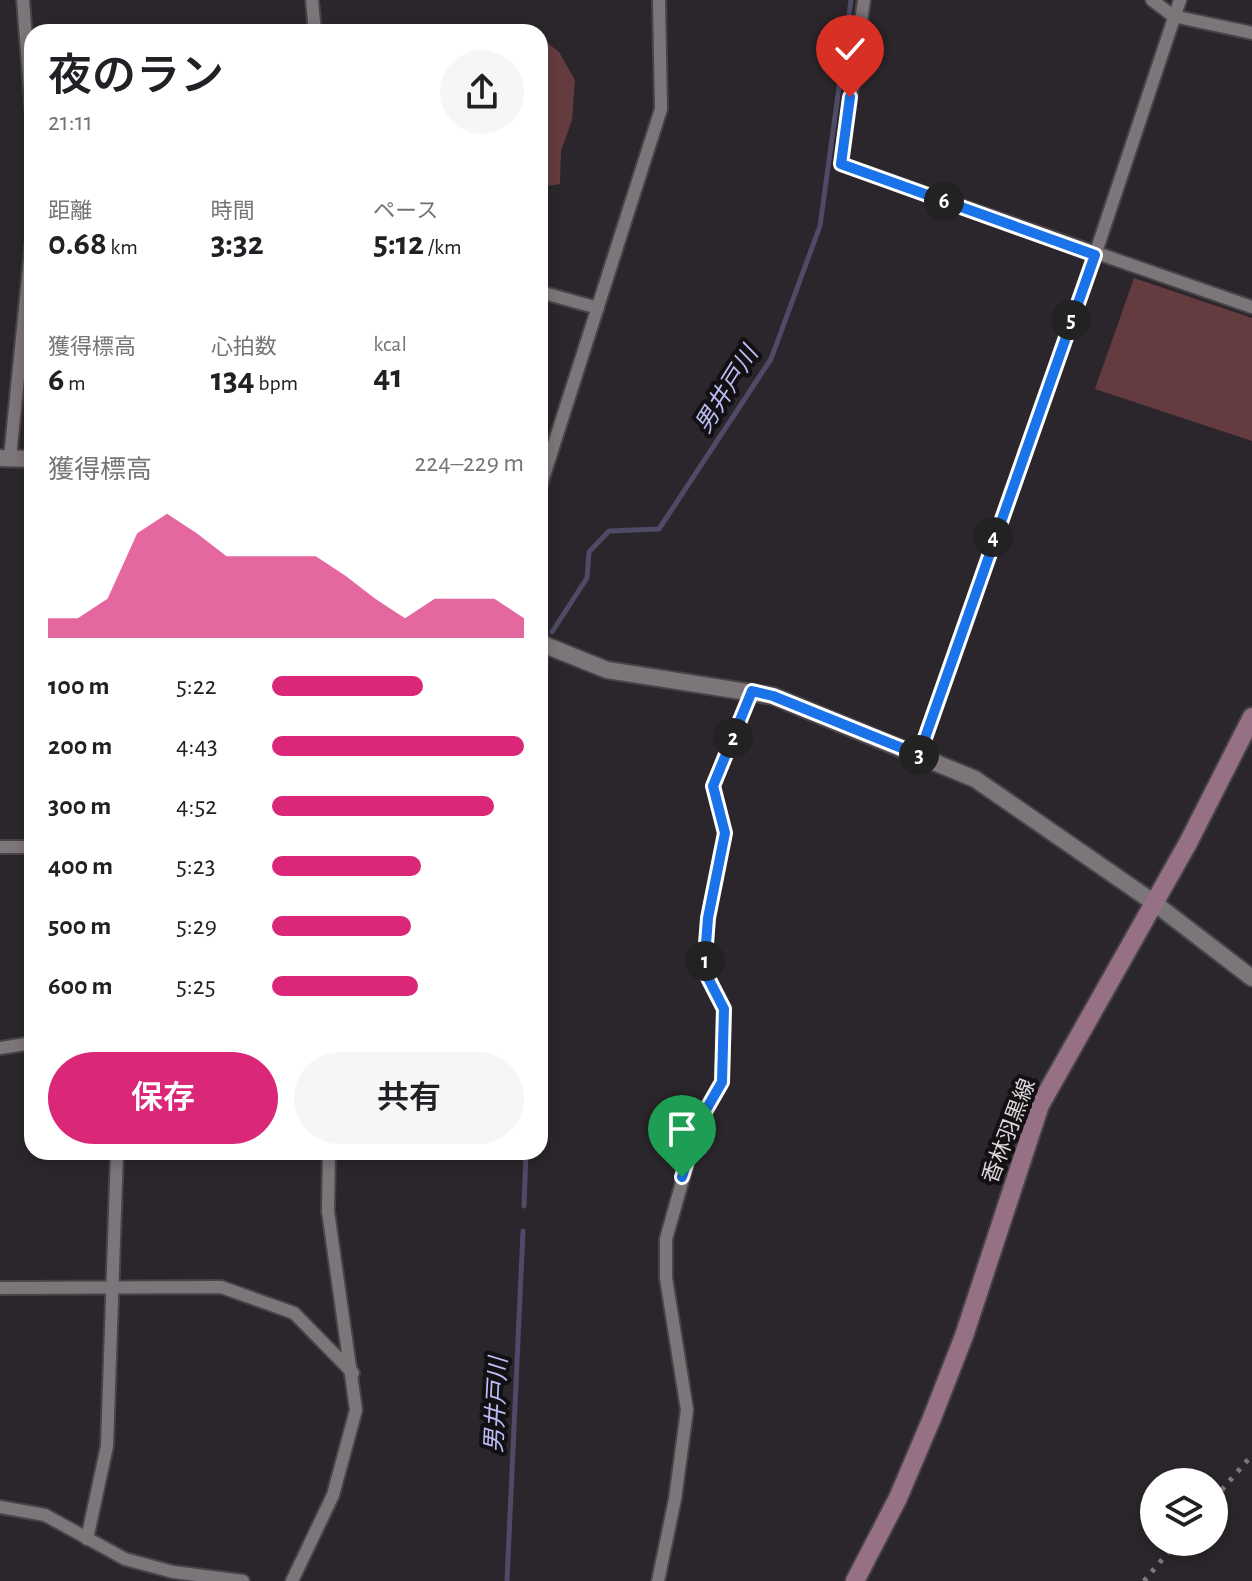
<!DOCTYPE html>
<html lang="ja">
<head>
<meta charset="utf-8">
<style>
  :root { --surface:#fff; --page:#f6f6f6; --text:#202124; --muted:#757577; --accent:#db2777 }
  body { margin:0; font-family:"Alegreya Sans","Noto Sans JP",sans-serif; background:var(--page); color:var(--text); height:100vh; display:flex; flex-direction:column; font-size:30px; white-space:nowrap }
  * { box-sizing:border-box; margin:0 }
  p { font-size:26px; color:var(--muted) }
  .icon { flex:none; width:44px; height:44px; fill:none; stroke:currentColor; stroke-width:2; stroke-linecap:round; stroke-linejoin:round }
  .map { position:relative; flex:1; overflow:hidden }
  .sheet { position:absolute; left:24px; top:24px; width:524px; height:1136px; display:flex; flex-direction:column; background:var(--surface); border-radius:24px; box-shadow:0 4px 12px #0003 }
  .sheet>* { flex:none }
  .fabs { position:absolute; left:1140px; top:1468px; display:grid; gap:16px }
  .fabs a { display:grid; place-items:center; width:88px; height:88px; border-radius:50%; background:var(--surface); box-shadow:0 4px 12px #0003; font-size:40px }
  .pin { position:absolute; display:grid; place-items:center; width:68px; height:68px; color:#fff; margin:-82px -34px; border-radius:50% 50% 50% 0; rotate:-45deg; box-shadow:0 0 8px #0007 }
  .pin .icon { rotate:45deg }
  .km { position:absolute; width:40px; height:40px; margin:-20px; border-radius:50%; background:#222; color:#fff; font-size:22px; line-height:40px; text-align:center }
  .round { display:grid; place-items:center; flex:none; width:84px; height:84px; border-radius:42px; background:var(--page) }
  .head { display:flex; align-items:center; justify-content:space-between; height:136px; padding:0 24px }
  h1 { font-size:44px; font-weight:600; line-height:60px }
  .stats { display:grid; grid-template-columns:repeat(3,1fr); gap:12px; height:136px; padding:8px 24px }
  .stats div { display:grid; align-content:center }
  .stats b { font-size:34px; font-weight:600 }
  .stats small { font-size:22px; font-weight:400 }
  .stats p { font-size:22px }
  .chart { height:224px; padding:16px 24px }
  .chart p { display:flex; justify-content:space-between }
  .chart svg { width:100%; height:144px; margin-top:8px; fill:var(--accent); opacity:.7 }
  .action { display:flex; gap:16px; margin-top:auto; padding:16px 24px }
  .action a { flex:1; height:92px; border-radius:48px; background:var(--accent); color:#fff; font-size:32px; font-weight:600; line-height:92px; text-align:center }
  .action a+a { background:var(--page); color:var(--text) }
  ul { padding:0 24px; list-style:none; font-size:26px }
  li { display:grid; grid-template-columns:128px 96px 1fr; align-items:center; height:60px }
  li i { height:20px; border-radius:10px; background:var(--accent) }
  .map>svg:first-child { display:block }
  .green { fill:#643c40 }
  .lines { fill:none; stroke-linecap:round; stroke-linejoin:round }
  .stream { stroke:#4f4a65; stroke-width:5 }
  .minor-casing { stroke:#484347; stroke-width:16 }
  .tertiary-casing { stroke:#484347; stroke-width:20 }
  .secondary-casing { stroke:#484347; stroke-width:22 }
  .minor { stroke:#7c767b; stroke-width:12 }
  .tertiary { stroke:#7c767b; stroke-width:16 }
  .secondary { stroke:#967084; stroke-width:18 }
  .rail { stroke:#7b777b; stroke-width:5; stroke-dasharray:4 8; stroke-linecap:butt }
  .route-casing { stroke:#fff; stroke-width:16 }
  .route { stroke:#1a73e8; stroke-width:10 }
  .labels { text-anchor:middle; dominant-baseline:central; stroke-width:8; stroke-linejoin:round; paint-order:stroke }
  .street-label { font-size:22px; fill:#dbd7db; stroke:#121012 }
  .water-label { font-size:24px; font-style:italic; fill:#bcbcf5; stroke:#121012 }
</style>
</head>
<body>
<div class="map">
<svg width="1252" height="1581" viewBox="0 0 1252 1581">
  <rect width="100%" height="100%" fill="#2b262b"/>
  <g class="green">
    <path d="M540 37 559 52 575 80 572 120 561 151 560 184 540 187Z"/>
    <path d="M1134 278 1252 318V441L1095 389Z"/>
  </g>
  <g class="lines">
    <g class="stream">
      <path d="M552 632 587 578 589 552 609 531 659 529 771 359 820 226 851 0"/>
      <path d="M540 803 546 660"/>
      <path d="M524 1206 526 1152"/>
      <path d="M507 1581 523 1231"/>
    </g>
    <defs>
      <g id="minor">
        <path d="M23 0 32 115"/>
        <path d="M312 0 315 32"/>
        <path d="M864 0 841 164 1252 307"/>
        <path d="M1152 0 1173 16 1252 33"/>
        <path d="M540 292 598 308"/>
        <path d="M10 458 32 238"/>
        <path d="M540 488 661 109 659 0"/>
        <path d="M919 755 1095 255 1180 0"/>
        <path d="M0 847H32"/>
        <path d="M0 1048 32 1043"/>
        <path d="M0 1288 221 1287 294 1313 353 1373"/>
        <path d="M0 1507 45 1515 125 1559 173 1572 243 1581"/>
        <path d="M87 1539 107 1446 117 1152"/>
        <path d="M292 1581 333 1495 356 1410 328 1211 329 1152"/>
        <path d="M658 1581 675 1499 687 1410 666 1278V1239L699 1122 722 1082 724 1009 704 970 708 918 725 833 713 786 752 691"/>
      </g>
      <g id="tertiary">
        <path d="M0 458 32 459"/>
        <path d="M540 643 607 670 773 696 975 779 1153 902 1252 978"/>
      </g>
      <path id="secondary" d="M855 1581 898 1498 932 1418 964 1336 1040 1105 1188 843 1252 717"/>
    </defs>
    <use href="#minor" class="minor-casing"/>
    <use href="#tertiary" class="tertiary-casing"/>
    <use href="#secondary" class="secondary-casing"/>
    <use href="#minor" class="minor"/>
    <use href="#tertiary" class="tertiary"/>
    <use href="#secondary" class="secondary"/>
    <g class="rail">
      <path d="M1214 1499 1252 1455"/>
      <path d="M1144 1581 1177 1542"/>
    </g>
  </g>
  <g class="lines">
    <defs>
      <path id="route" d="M682 1177 699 1122 722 1082 724 1009 704 970 708 918 725 833 713 786 752 691 773 696 919 755 1095 255 841 164 850 97"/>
    </defs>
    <use href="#route" class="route-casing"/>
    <use href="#route" class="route"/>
  </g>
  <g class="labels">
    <g class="street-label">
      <text transform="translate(1009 1131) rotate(-69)">香林羽黒線</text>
    </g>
    <g class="water-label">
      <text transform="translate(727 390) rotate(-58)">男井戸川</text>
      <text transform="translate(497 1405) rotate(-87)">男井戸川</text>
    </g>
  </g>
</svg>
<div class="fabs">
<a><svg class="icon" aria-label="layers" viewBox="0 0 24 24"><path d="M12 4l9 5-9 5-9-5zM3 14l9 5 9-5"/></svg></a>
</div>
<div class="pin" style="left:682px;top:1177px;background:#1e9e55"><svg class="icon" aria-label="arrive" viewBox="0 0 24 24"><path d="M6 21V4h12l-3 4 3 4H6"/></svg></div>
<div class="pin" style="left:850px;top:97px;background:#d93025"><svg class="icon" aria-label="check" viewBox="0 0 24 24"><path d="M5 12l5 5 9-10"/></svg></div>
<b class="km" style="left:705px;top:961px">1</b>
<b class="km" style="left:733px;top:738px">2</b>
<b class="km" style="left:919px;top:755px">3</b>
<b class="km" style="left:993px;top:537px">4</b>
<b class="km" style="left:1071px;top:320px">5</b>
<b class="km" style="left:944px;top:201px">6</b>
<section class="sheet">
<div class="head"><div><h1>夜のラン</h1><p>21:11</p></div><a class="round"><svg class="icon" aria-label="share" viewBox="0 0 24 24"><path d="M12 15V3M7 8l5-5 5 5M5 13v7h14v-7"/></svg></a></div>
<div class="stats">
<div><p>距離</p><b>0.68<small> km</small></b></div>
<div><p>時間</p><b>3:32</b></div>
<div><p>ペース</p><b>5:12<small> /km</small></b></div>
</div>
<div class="stats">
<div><p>獲得標高</p><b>6<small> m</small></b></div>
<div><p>心拍数</p><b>134<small> bpm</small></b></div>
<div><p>kcal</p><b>41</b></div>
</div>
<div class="chart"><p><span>獲得標高</span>224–229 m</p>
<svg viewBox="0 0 160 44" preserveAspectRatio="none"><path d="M0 44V38L10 38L20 32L30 12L40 6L50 12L60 19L70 19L80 19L90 19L100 25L110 32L120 38L130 32L140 32L150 32L160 38V44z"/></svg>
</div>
<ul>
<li><b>100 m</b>5:22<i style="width:60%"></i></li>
<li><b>200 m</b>4:43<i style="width:100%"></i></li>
<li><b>300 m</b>4:52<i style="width:88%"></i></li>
<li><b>400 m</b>5:23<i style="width:59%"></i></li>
<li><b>500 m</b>5:29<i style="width:55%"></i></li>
<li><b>600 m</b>5:25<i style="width:58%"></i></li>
</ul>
<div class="action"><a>保存</a><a>共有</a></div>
</section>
</div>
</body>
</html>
